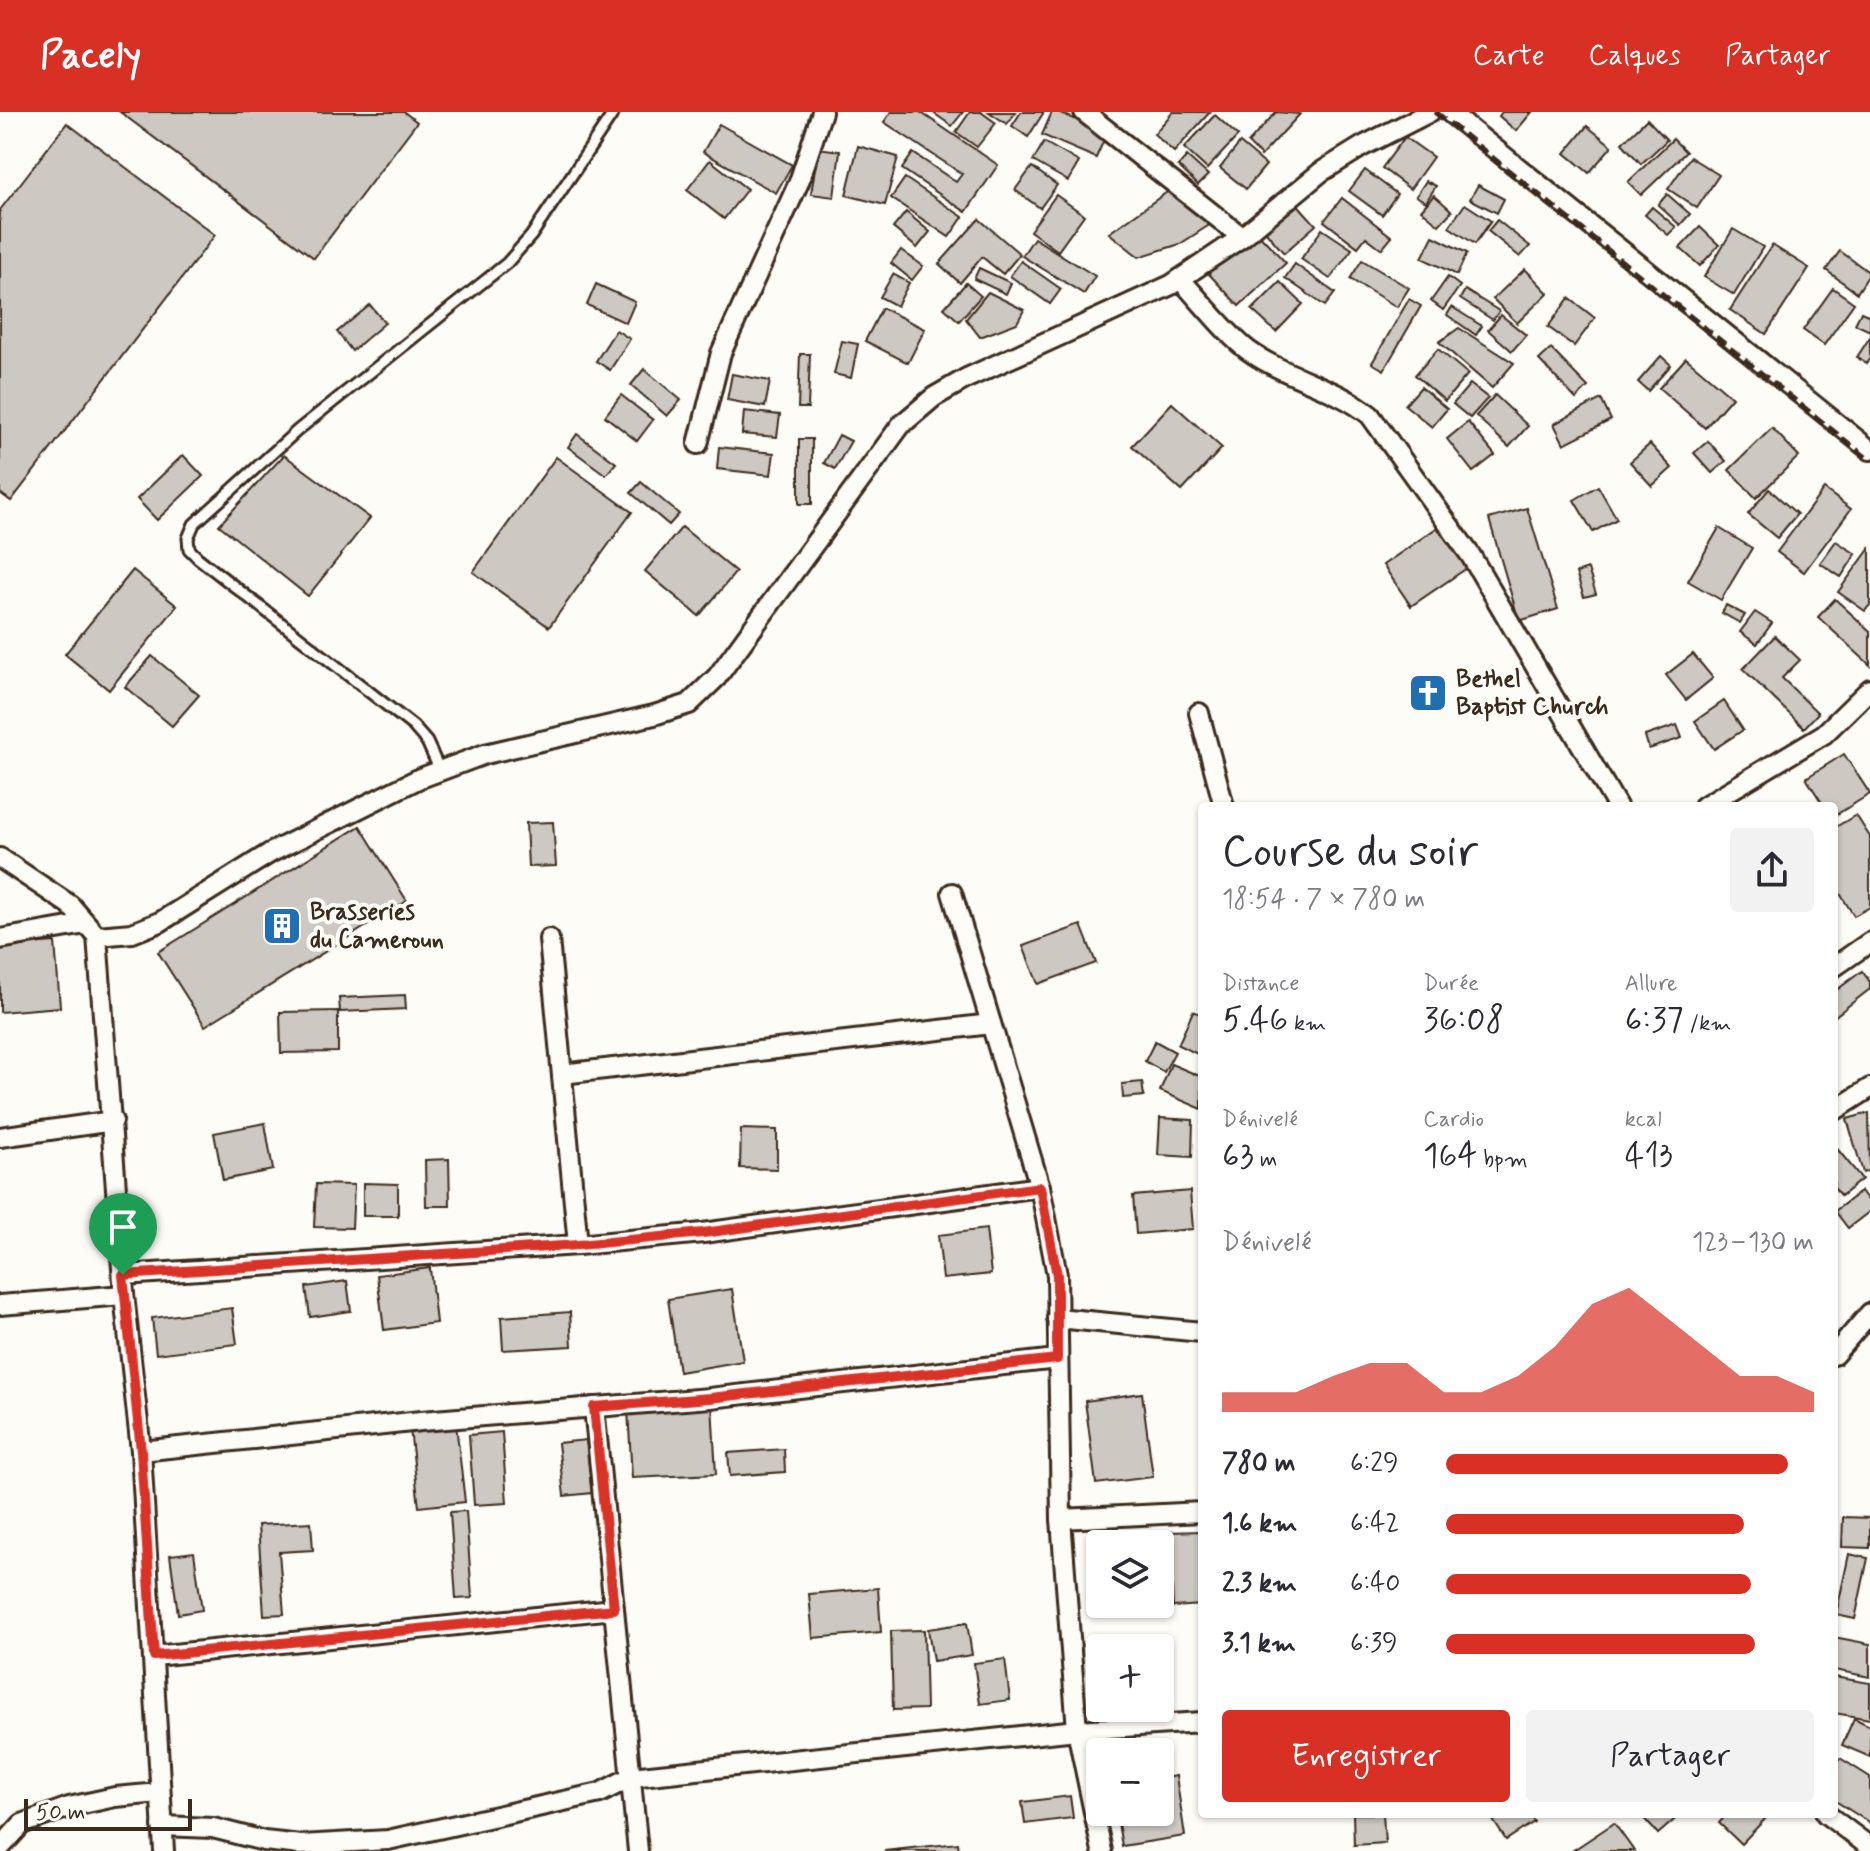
<!DOCTYPE html>
<html lang="fr">
<head>
<meta charset="utf-8">
<style>
  :root { --surface:#fff; --page:#f2f2f3; --text:#2b2b33; --muted:#7c7c81; --accent:#d93025 }
  body { margin:0; font-family:Mynerve,sans-serif; background:var(--page); color:var(--text); height:100vh; display:flex; flex-direction:column; font-size:30px; white-space:nowrap }
  * { box-sizing:border-box; margin:0 }
  p { font-size:26px; color:var(--muted) }
  .icon { flex:none; width:44px; height:44px; fill:none; stroke:currentColor; stroke-width:2; stroke-linecap:round; stroke-linejoin:round }
  .map { position:relative; flex:1; overflow:hidden }
  .side { position:absolute; left:1198px; top:690px; width:640px; height:1016px; display:flex; flex-direction:column; background:var(--surface); border-radius:8px; box-shadow:0 2px 6px #0004 }
  .side>* { flex:none }
  .controls { position:absolute; left:1086px; top:1418px; display:grid; gap:16px }
  .controls a { display:grid; place-items:center; width:88px; height:88px; border-radius:8px; background:var(--surface); box-shadow:0 2px 6px #0004; font-size:40px }
  .scale { position:absolute; left:24px; bottom:20px; width:168px; box-sizing:border-box; padding-left:8px; border:4px solid #3b2a1e; border-top:0; font-size:22px; line-height:28px; white-space:nowrap; color:#3b2a1e; -webkit-text-stroke:6px #fdfcf7; paint-order:stroke }
  .pin { position:absolute; display:grid; place-items:center; width:68px; height:68px; color:#fff; margin:-82px -34px; border-radius:50% 50% 50% 0; rotate:-45deg; box-shadow:0 0 8px #0007 }
  .pin .icon { rotate:45deg }
  .round { display:grid; place-items:center; flex:none; width:84px; height:84px; border-radius:8px; background:var(--page) }
  .head { display:flex; align-items:center; justify-content:space-between; height:136px; padding:0 24px }
  h1 { font-size:44px; font-weight:600; line-height:60px }
  .figures { display:grid; grid-template-columns:repeat(3,1fr); gap:12px; height:136px; padding:8px 24px }
  .figures div { display:grid; align-content:center }
  .figures b { font-size:34px; font-weight:600 }
  .figures small { font-size:22px; font-weight:400 }
  .figures p { font-size:22px }
  .chart { height:224px; padding:16px 24px }
  .chart p { display:flex; justify-content:space-between }
  .chart svg { width:100%; height:144px; margin-top:8px; fill:var(--accent); opacity:.7 }
  .button { display:flex; gap:16px; margin-top:auto; padding:16px 24px }
  .button a { flex:1; height:92px; border-radius:8px; background:var(--accent); color:#fff; font-size:32px; font-weight:600; line-height:92px; text-align:center }
  .button a+a { background:var(--page); color:var(--text) }
  ul { padding:0 24px; list-style:none; font-size:26px }
  li { display:grid; grid-template-columns:128px 96px 1fr; align-items:center; height:60px }
  li i { height:20px; border-radius:10px; background:var(--accent) }
  header { display:flex; align-items:center; gap:48px; box-sizing:border-box; height:112px; padding:0 40px; background:var(--accent); color:#fff }
  header strong { font-size:38px }
  nav { display:flex; gap:44px; margin-inline-start:auto; font-size:28px }
  .map>svg:first-child { display:block }
  .building { fill:#cdc8c2; stroke:#3b2a1e; stroke-width:2 }
  .lines { fill:none; stroke-linecap:round; stroke-linejoin:round }
  .service-casing { stroke:#3b2a1e; stroke-width:15 }
  .minor-casing { stroke:#3b2a1e; stroke-width:24 }
  .service { stroke:#fdfcf7; stroke-width:9 }
  .minor { stroke:#fdfcf7; stroke-width:18 }
  .rail { stroke:#3b2a1e; stroke-width:6; stroke-dasharray:12 6; stroke-linecap:butt }
  .route-casing { stroke:#fff; stroke-width:16 }
  .route { stroke:#d93025; stroke-width:10 }
  .labels { text-anchor:middle; dominant-baseline:central; stroke-width:8; stroke-linejoin:round; paint-order:stroke }
  .poi-label { font-size:24px; font-weight:bold; fill:#3b2a1e; stroke:#fdfcf7; text-anchor:start }
</style>
</head>
<body>
<header>
<strong>Pacely</strong>
<nav><a>Carte</a><a>Calques</a><a>Partager</a></nav>
</header>
<div class="map">
<svg width="1870" height="1739" viewBox="0 0 1870 1739">
  <rect width="100%" height="100%" fill="#fdfcf7"/>
  <filter id="ink" filterUnits="userSpaceOnUse"><feTurbulence type="fractalNoise" baseFrequency=".0125" numOctaves="2"/><feDisplacementMap in="SourceGraphic" scale="16" xChannelSelector="R" yChannelSelector="G"/><feConvolveMatrix kernelMatrix="1 2 1 2 8 2 1 2 1" color-interpolation-filters="sRGB"/></filter>
  <g filter="url(#ink)">
    <g class="building">
      <path d="M120 0H404L417 10 314 146Z"/>
      <path d="M891 0H920L998 53 966 100 902 57 913 41 956 70 962 62 884 10Z"/>
      <path d="M932 0H963L952 14Z"/>
      <path d="M970 0H981L996 11 977 35 956 20Z"/>
      <path d="M989 0H1016L1007 12Z"/>
      <path d="M1021 0H1044L1028 25 1012 14Z"/>
      <path d="M1052 0H1058L1107 21 1096 46 1042 23Z"/>
      <path d="M1173 0H1210L1174 40 1154 22Z"/>
      <path d="M1276 0 1300 2 1261 44 1248 31Z"/>
      <path d="M1502 0H1532L1516 19 1499 4Z"/>
      <path d="M1215 3 1238 24 1207 57 1184 36Z"/>
      <path d="M1647 7 1667 28 1641 52 1622 31Z"/>
      <path d="M67 11 215 123 11 389 0 381V98Z"/>
      <path d="M719 12 792 53 776 81 703 40Z"/>
      <path d="M1587 14 1612 34 1589 61 1565 41Z"/>
      <path d="M1405 25 1433 45 1410 77 1382 56Z"/>
      <path d="M1673 27 1686 40 1641 83 1628 70Z"/>
      <path d="M1044 30 1079 50 1068 69 1033 49Z"/>
      <path d="M1240 31 1266 53 1246 77 1220 56Z"/>
      <path d="M858 34 898 45 885 93 846 83Z"/>
      <path d="M818 36 840 39 834 85 811 82Z"/>
      <path d="M1187 44 1208 63 1198 73 1178 54Z"/>
      <path d="M1690 45 1719 63 1697 96 1668 77Z"/>
      <path d="M710 48 747 77 724 107 687 78Z"/>
      <path d="M1032 55 1057 73 1040 96 1015 78Z"/>
      <path d="M1365 58 1397 82 1382 103 1349 79Z"/>
      <path d="M905 66 963 105 949 125 891 86Z"/>
      <path d="M1426 69 1436 74 1426 90 1416 84Z"/>
      <path d="M1478 73 1504 87 1497 101 1470 87Z"/>
      <path d="M1170 78 1211 112 1180 132 1139 145 1109 121Z"/>
      <path d="M1667 82 1690 102 1680 113 1658 93Z"/>
      <path d="M1056 83 1084 103 1058 139 1030 119Z"/>
      <path d="M1434 83 1452 99 1439 113 1421 98Z"/>
      <path d="M1292 86 1316 113 1284 141 1260 113Z"/>
      <path d="M1342 86 1392 125 1382 137 1366 125 1358 135 1324 109Z"/>
      <path d="M1465 92 1491 109 1475 132 1449 115Z"/>
      <path d="M1652 95 1676 115 1668 123 1645 103Z"/>
      <path d="M906 100 930 120 917 136 893 116Z"/>
      <path d="M979 107 1020 142 1003 162 982 145 960 171 939 152Z"/>
      <path d="M1497 108 1530 134 1520 145 1488 119Z"/>
      <path d="M1700 115 1719 133 1700 154 1680 136Z"/>
      <path d="M1322 117 1352 137 1330 167 1301 147Z"/>
      <path d="M1733 117 1763 135 1734 183 1704 165Z"/>
      <path d="M1255 118 1286 151 1239 194 1208 161Z"/>
      <path d="M1433 124 1467 141 1457 163 1422 146Z"/>
      <path d="M1034 126 1095 164 1084 182 1022 144Z"/>
      <path d="M1772 133 1809 156 1766 222 1730 198Z"/>
      <path d="M901 138 923 154 912 168 891 151Z"/>
      <path d="M1840 139 1870 161 1857 181 1826 158Z"/>
      <path d="M1362 148 1409 176 1397 195 1350 167Z"/>
      <path d="M1021 149 1061 177 1050 192 1010 164Z"/>
      <path d="M1295 152 1335 181 1325 194 1285 166Z"/>
      <path d="M979 156 1011 171 1006 182 974 167Z"/>
      <path d="M1525 157 1548 181 1517 211 1493 187Z"/>
      <path d="M893 162 909 171 897 194 880 185Z"/>
      <path d="M1448 165 1460 174 1443 198 1431 189Z"/>
      <path d="M1280 170 1303 192 1276 220 1252 198Z"/>
      <path d="M966 171 981 184 959 209 944 196Z"/>
      <path d="M596 172 635 190 626 211 587 193Z"/>
      <path d="M1833 176 1854 191 1824 233 1803 218Z"/>
      <path d="M1465 178 1499 199 1493 208 1460 187Z"/>
      <path d="M988 180 1024 198 1017 211 980 225 966 207Z"/>
      <path d="M1569 186 1595 206 1574 234 1548 215Z"/>
      <path d="M1409 187 1421 194 1384 258 1372 251Z"/>
      <path d="M370 193 385 211 352 239 337 220Z"/>
      <path d="M1452 195 1482 214 1476 223 1447 203Z"/>
      <path d="M882 196 925 217 908 251 865 229Z"/>
      <path d="M1861 200 1870 204V219L1855 212Z"/>
      <path d="M1501 203 1526 223 1512 239 1488 218Z"/>
      <path d="M1459 216 1514 251 1492 276 1439 230Z"/>
      <path d="M616 218 630 227 610 258 596 249Z"/>
      <path d="M1870 225V246L1866 252 1857 245Z"/>
      <path d="M842 229 858 232 851 266 834 262Z"/>
      <path d="M1438 237 1468 262 1445 289 1415 263Z"/>
      <path d="M1551 237 1588 275 1576 287 1539 248Z"/>
      <path d="M800 242H810L808 296H798Z"/>
      <path d="M1661 244 1671 253 1648 279 1638 270Z"/>
      <path d="M1686 246 1732 285 1705 316 1659 276Z"/>
      <path d="M644 257 681 288 667 304 631 273Z"/>
      <path d="M732 262 770 269 765 295 727 288Z"/>
      <path d="M1470 272 1488 286 1470 306 1453 292Z"/>
      <path d="M1421 275 1447 297 1432 315 1405 293Z"/>
      <path d="M621 283 653 308 637 329 605 304Z"/>
      <path d="M1495 283 1528 314 1509 335 1476 304Z"/>
      <path d="M1601 287 1611 308 1564 332 1554 312Z"/>
      <path d="M1172 291 1222 336 1182 379 1132 334Z"/>
      <path d="M744 299 780 303 777 325 742 322Z"/>
      <path d="M1468 310 1495 343 1473 360 1447 327Z"/>
      <path d="M1772 316 1799 344 1756 386 1729 358Z"/>
      <path d="M577 322 616 351 606 363 568 335Z"/>
      <path d="M839 323 851 329 835 357 824 351Z"/>
      <rect x="799" y="327" width="13" height="65"/>
      <path d="M1708 329 1726 349 1712 361 1694 341Z"/>
      <path d="M1650 332 1672 356 1652 374 1630 350Z"/>
      <path d="M719 335 774 341 771 363 717 357Z"/>
      <path d="M183 343 203 364 157 408 137 387Z"/>
      <path d="M284 343 370 406 308 484 219 413Z"/>
      <path d="M556 345 632 400 549 515 473 460Z"/>
      <path d="M641 370 679 402 669 413 631 381Z"/>
      <path d="M1598 374 1617 407 1593 420 1574 388Z"/>
      <path d="M1769 377 1797 402 1777 426 1748 402Z"/>
      <path d="M1824 377 1851 397 1804 460 1777 440Z"/>
      <path d="M1527 396 1558 497 1519 509 1489 407Z"/>
      <path d="M682 415 736 460 699 504 645 459Z"/>
      <path d="M1438 415 1467 456 1411 494 1383 453Z"/>
      <path d="M1719 416 1752 436 1721 488 1688 469Z"/>
      <path d="M1836 429 1856 442 1841 465 1820 451Z"/>
      <path d="M1870 436V493L1865 499 1838 480Z"/>
      <path d="M1588 457 1596 482 1584 485 1576 461Z"/>
      <path d="M133 458 177 494 109 578 65 542Z"/>
      <path d="M1835 487 1870 519V553L1818 505Z"/>
      <path d="M1726 493 1745 503 1740 511 1722 501Z"/>
      <path d="M1755 500 1772 511 1757 532 1740 520Z"/>
      <path d="M1775 524 1800 548 1782 566 1818 601 1804 616 1743 557Z"/>
      <path d="M1693 542 1713 566 1686 588 1666 563Z"/>
      <path d="M152 544 199 583 172 614 125 575Z"/>
      <path d="M1724 589 1743 618 1714 637 1695 609Z"/>
      <path d="M1677 613 1682 626 1649 637 1645 624Z"/>
      <path d="M1844 642 1870 682 1834 704V694H1824L1806 666Z"/>
      <path d="M1856 703 1870 725V795L1854 804 1834 772V716Z"/>
      <path d="M553 710 556 754 528 755 526 711Z"/>
      <path d="M360 714 407 789 205 914 158 840Z"/>
      <path d="M1081 813 1096 851 1038 872 1023 834Z"/>
      <path d="M55 830 60 895 0 900V834Z"/>
      <path d="M1862 859 1870 870V877L1834 905V880Z"/>
      <path d="M405 883 406 897 340 900 339 886Z"/>
      <path d="M338 899V940L281 941 280 900Z"/>
      <path d="M1193 899 1202 903V944L1178 933Z"/>
      <path d="M1155 929 1175 940 1164 960 1145 949Z"/>
      <path d="M1171 952 1202 965V997L1160 979Z"/>
      <path d="M1142 970 1144 984 1123 986 1122 972Z"/>
      <path d="M1869 1001 1870 1058 1863 1061 1847 1007Z"/>
      <path d="M1160 1006 1193 1008 1192 1045 1158 1043Z"/>
      <path d="M265 1011 273 1058 223 1068 214 1021Z"/>
      <path d="M741 1017 777 1018V1057L740 1056Z"/>
      <path d="M1834 1033 1862 1067 1841 1084 1834 1076Z"/>
      <path d="M449 1047 450 1094H426L425 1048Z"/>
      <path d="M363 1071 398 1072V1104H363Z"/>
      <path d="M316 1072 354 1073 352 1116 314 1115Z"/>
      <path d="M1190 1079 1193 1117 1136 1122 1133 1084Z"/>
      <path d="M1861 1079 1870 1091V1099L1848 1116 1835 1099Z"/>
      <path d="M986 1117 991 1162 943 1167 938 1123Z"/>
      <path d="M430 1156 436 1211 384 1218 377 1163Z"/>
      <path d="M347 1169 351 1199 310 1205 306 1175Z"/>
      <path d="M732 1177 743 1249 679 1260 668 1187Z"/>
      <path d="M232 1196 237 1232 156 1242 152 1206Z"/>
      <path d="M570 1200 572 1234 503 1238 501 1205Z"/>
      <path d="M1142 1281 1153 1365 1096 1372 1085 1289Z"/>
      <path d="M712 1293 716 1362 632 1366 628 1298Z"/>
      <path d="M456 1312 465 1390 419 1395 410 1317Z"/>
      <path d="M502 1320 507 1391 474 1393 469 1323Z"/>
      <path d="M586 1328 592 1381 564 1384 558 1331Z"/>
      <path d="M784 1337 785 1360 730 1364 728 1341Z"/>
      <path d="M466 1399 472 1486 456 1487 450 1400Z"/>
      <path d="M1843 1405 1870 1406V1436L1842 1435Z"/>
      <path d="M311 1410 313 1438 279 1440 284 1502 264 1503 258 1413Z"/>
      <path d="M1202 1419V1493L1173 1495 1169 1420Z"/>
      <path d="M194 1440 202 1498 178 1502 170 1443Z"/>
      <path d="M1849 1442 1868 1446 1855 1507 1836 1503Z"/>
      <path d="M878 1476 881 1520 813 1526 809 1482Z"/>
      <path d="M967 1511 972 1543 933 1549 928 1517Z"/>
      <path d="M924 1518 926 1597 893 1598 891 1519Z"/>
      <path d="M1834 1525 1870 1532V1565L1834 1558Z"/>
      <path d="M1005 1547 1010 1588 980 1592 974 1551Z"/>
      <path d="M1834 1565 1870 1571V1607L1834 1601Z"/>
      <path d="M1854 1606 1870 1614V1645L1842 1633Z"/>
      <path d="M1840 1646 1870 1665V1711L1834 1688V1654Z"/>
      <path d="M1176 1664 1185 1724 1122 1734 1116 1700H1160V1667Z"/>
      <path d="M1070 1684 1073 1706 1025 1712 1022 1690Z"/>
      <path d="M1353 1702H1383L1385 1731 1354 1733Z"/>
      <path d="M1489 1702H1529L1534 1710 1506 1728Z"/>
      <path d="M1640 1702H1681L1658 1722Z"/>
      <path d="M1727 1702H1768L1769 1703 1741 1732 1719 1711Z"/>
      <path d="M1614 1711 1634 1739H1572Z"/>
      <path d="M958 1731 959 1739H884Z"/>
    </g>
    <g class="lines">
      <defs>
        <path id="service" d="M440 659 427 630 413 614 198 446 189 437 188 426 194 412 298 318 507 151 531 124 614 0"/>
        <g id="minor">
          <path d="M1084 0 1242 125"/>
          <path d="M1449 0 1870 338"/>
          <path d="M1180 167C1199 187 1228 224 1249 239 1287 266 1334 274 1370 303L1471 444 1617 694"/>
          <path d="M698 332 721 241 799 70 822 0"/>
          <path d="M1199 601 1224 694"/>
          <path d="M1704 694 1824 622 1870 577"/>
          <path d="M0 746 70 793 97 824 124 1183 141 1339 164 1739"/>
          <path d="M952 781 1040 1075 1057 1163 1061 1407 1077 1618 1102 1739"/>
          <path d="M97 824 132 821 160 810 270 741 418 667 485 642 654 603 689 592 717 565 901 313 934 285 967 266 1171 173 1242 125 1321 60 1363 34 1430 0"/>
          <path d="M0 827 86 812"/>
          <path d="M549 827 578 1133"/>
          <path d="M1834 855 1870 830"/>
          <path d="M562 962 991 912"/>
          <path d="M1834 999 1870 976"/>
          <path d="M0 1025 113 1009"/>
          <path d="M123 1163 578 1133 703 1121 1040 1075"/>
          <path d="M0 1193 124 1183"/>
          <path d="M1057 1206 1202 1220"/>
          <path d="M1834 1243 1870 1201"/>
          <path d="M594 1295 638 1739"/>
          <path d="M141 1339 421 1309 710 1286 1057 1247"/>
          <path d="M1061 1407 1202 1400"/>
          <path d="M154 1544 614 1497"/>
          <path d="M1826 1702 1870 1735"/>
          <path d="M162 1714 213 1716 264 1729 301 1733 388 1728 600 1681 631 1665 1077 1618 1202 1610"/>
          <path d="M0 1736 22 1712 69 1695 115 1685 160 1681"/>
        </g>
      </defs>
      <use href="#service" class="service-casing"/>
      <use href="#minor" class="minor-casing"/>
      <use href="#service" class="service"/>
      <use href="#minor" class="minor"/>
      <path class="rail" d="M1435 0 1870 349"/>
    </g>
  </g>
  <g class="lines" filter="url(#ink)">
    <defs>
      <path id="route" d="M1040 1075 1057 1163V1247L710 1286 594 1295 614 1497 154 1544 141 1339 123 1163 578 1133 703 1121Z"/>
    </defs>
    <use href="#route" class="route-casing"/>
    <use href="#route" class="route"/>
  </g>
  <defs>
    <symbol id="church-square" viewBox="-11 -11 22 22"><rect x="-9" y="-9" width="18" height="18" rx="4" fill="#1f6fb2" stroke="#fdfcf7"/><path d="M-1.2-6h2.4v3.5h3.3v2.4h-3.3V6h-2.4V-.1h-3.3v-2.4h3.3Z" fill="#fff"/></symbol>
    <symbol id="building-square" viewBox="-11 -11 22 22"><rect x="-9" y="-9" width="18" height="18" rx="4" fill="#1f6fb2" stroke="#fdfcf7"/><path d="M-4-6H4V6H1V3H-1V6H-4ZM-2.5-4.3h1.7v1.8h-1.7ZM.8-4.3h1.7v1.8H.8ZM-2.5-1h1.7V.8h-1.7ZM.8-1h1.7V.8H.8Z" fill="#fff"/></symbol>
  </defs>
  <g fill-rule="evenodd">
    <use href="#church-square" x="1406" y="559" width="44" height="44"/>
    <use href="#building-square" x="260" y="792" width="44" height="44"/>
  </g>
  <g class="labels">
    <g class="poi-label">
      <text x="1456" y="567">Bethel<tspan x="1456" dy="28">Baptist Church</tspan></text>
      <text x="310" y="800">Brasseries<tspan x="310" dy="28">du Cameroun</tspan></text>
    </g>
  </g>
</svg>
<div class="controls">
<a><svg class="icon" aria-label="layers" viewBox="0 0 24 24"><path d="M12 4l9 5-9 5-9-5zM3 14l9 5 9-5"/></svg></a>
<a>+</a>
<a>−</a>
</div>
<div class="scale">50 m</div>
<div class="pin" style="left:123px;top:1163px;background:#1e9e55"><svg class="icon" aria-label="arrive" viewBox="0 0 24 24"><path d="M6 21V4h12l-3 4 3 4H6"/></svg></div>
<section class="side">
<div class="head"><div><h1>Course du soir</h1><p>18:54 · 7 × 780 m</p></div><a class="round"><svg class="icon" aria-label="share" viewBox="0 0 24 24"><path d="M12 15V3M7 8l5-5 5 5M5 13v7h14v-7"/></svg></a></div>
<div class="figures">
<div><p>Distance</p><b>5.46<small> km</small></b></div>
<div><p>Durée</p><b>36:08</b></div>
<div><p>Allure</p><b>6:37<small> /km</small></b></div>
</div>
<div class="figures">
<div><p>Dénivelé</p><b>63<small> m</small></b></div>
<div><p>Cardio</p><b>164<small> bpm</small></b></div>
<div><p>kcal</p><b>413</b></div>
</div>
<div class="chart"><p><span>Dénivelé</span>123–130 m</p>
<svg viewBox="0 0 160 44" preserveAspectRatio="none"><path d="M0 44V38L10 38L20 38L30 33L40 29L50 29L60 38L70 38L80 33L90 24L100 11L110 6L120 15L130 24L140 33L150 33L160 38V44z"/></svg>
</div>
<ul>
<li><b>780 m</b>6:29<i style="width:93%"></i></li>
<li><b>1.6 km</b>6:42<i style="width:81%"></i></li>
<li><b>2.3 km</b>6:40<i style="width:83%"></i></li>
<li><b>3.1 km</b>6:39<i style="width:84%"></i></li>
</ul>
<div class="button"><a>Enregistrer</a><a>Partager</a></div>
</section>
</div>
</body>
</html>
